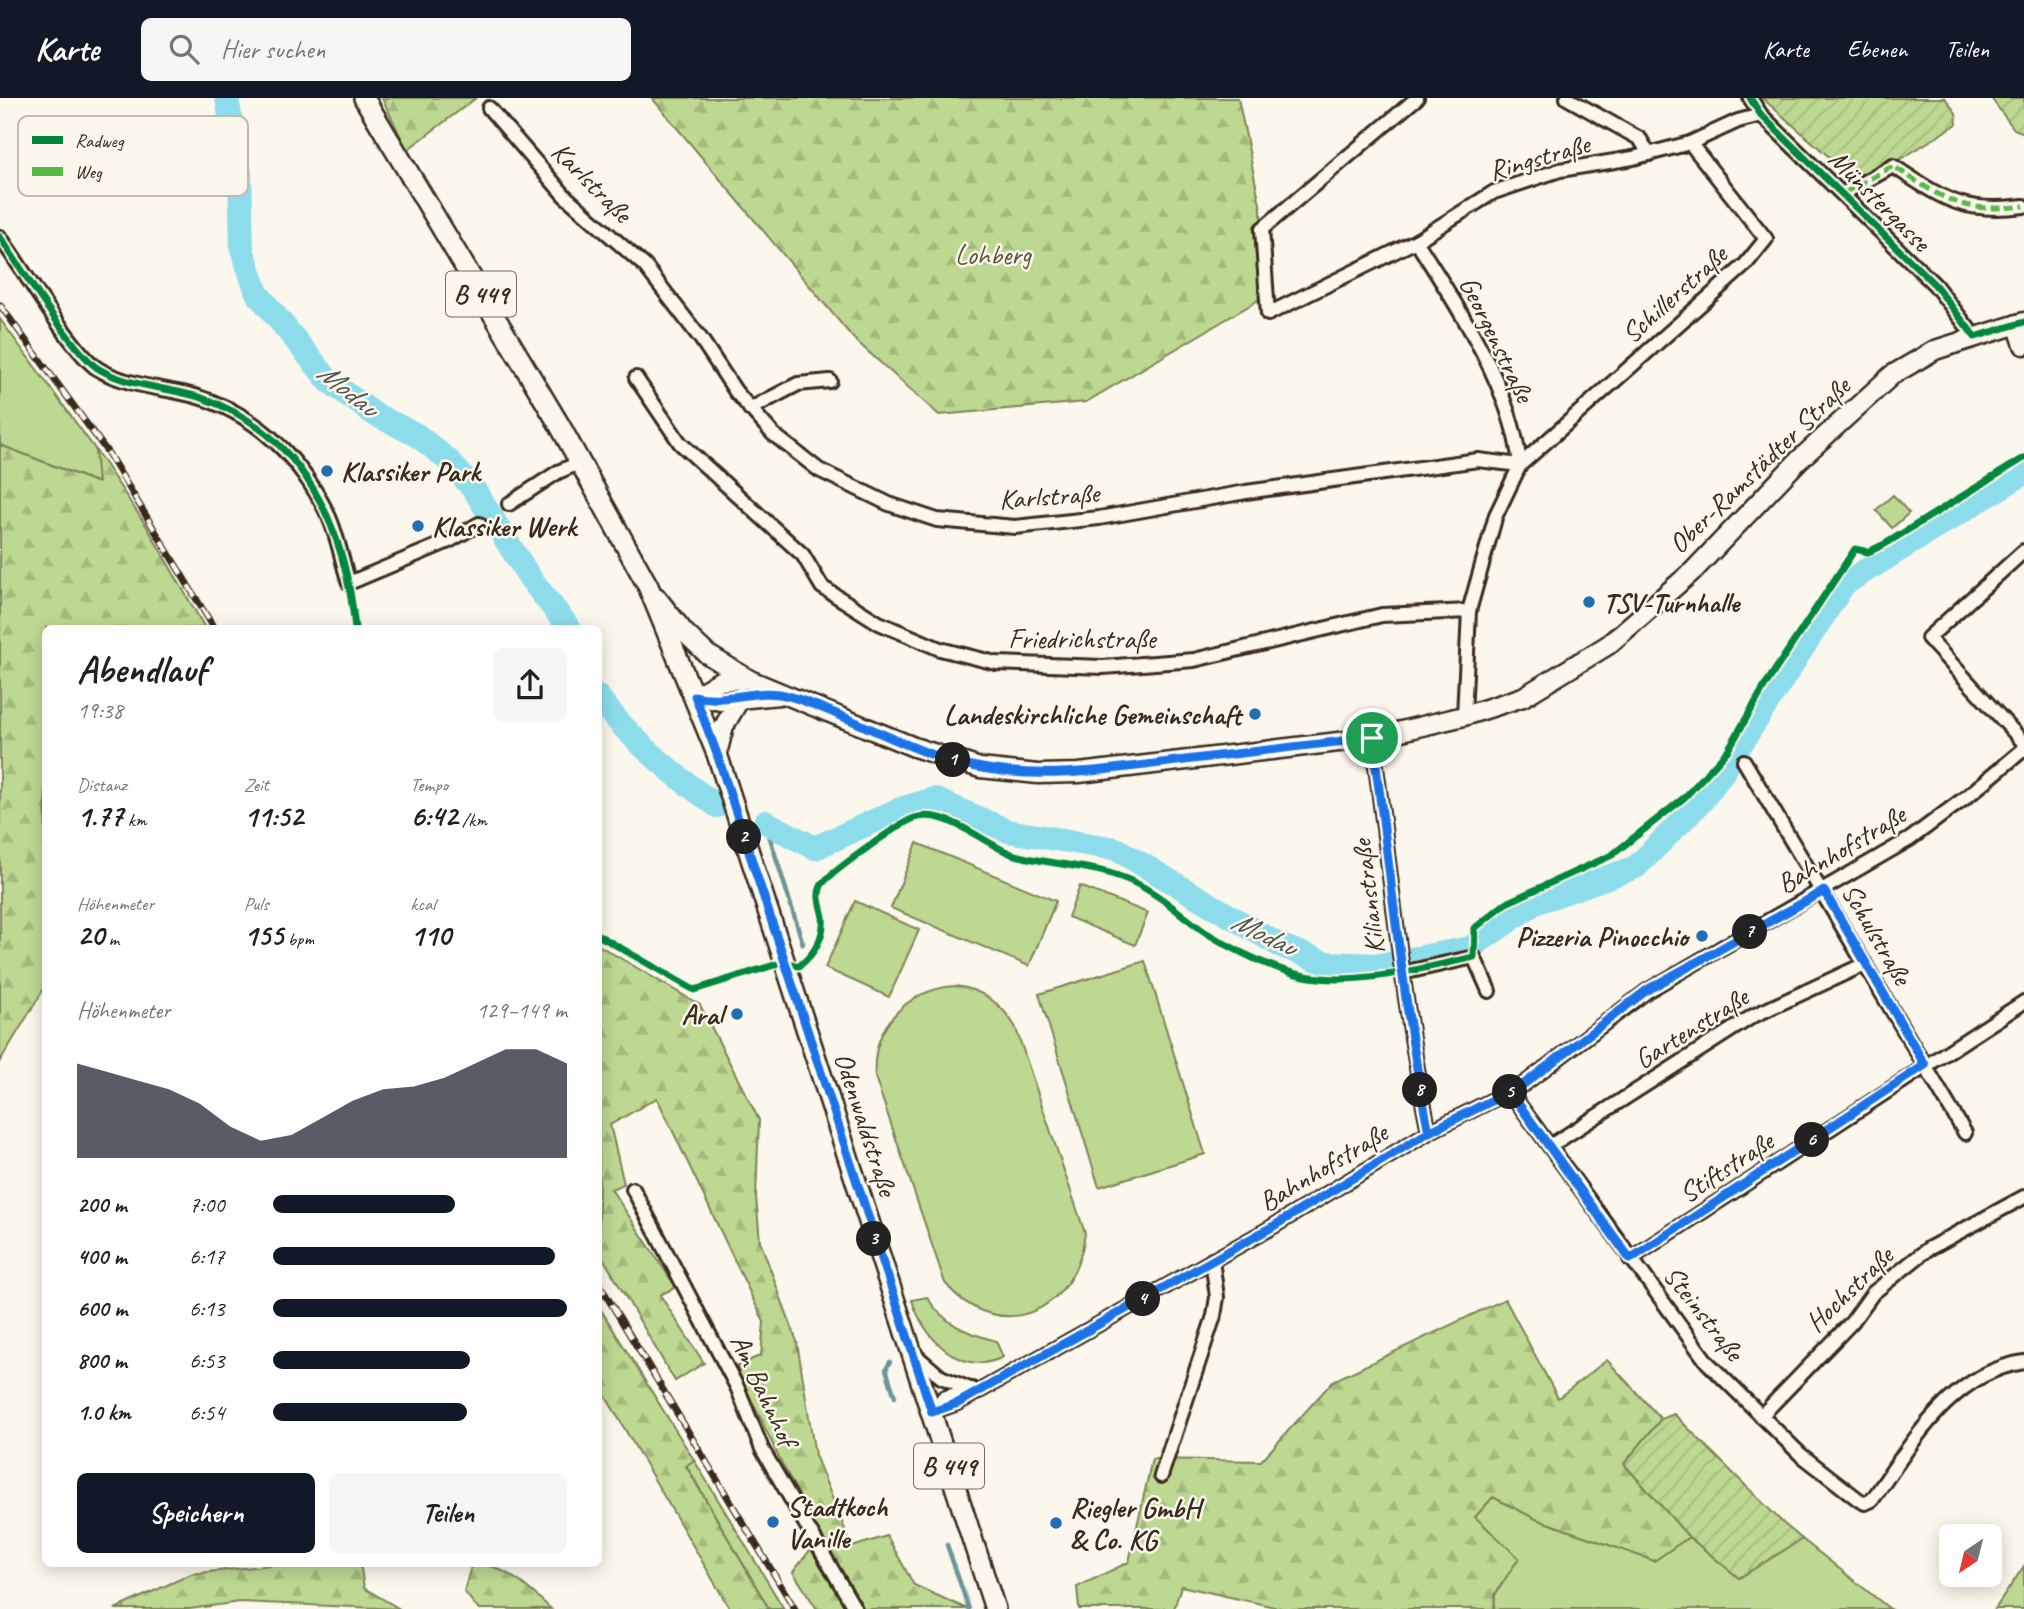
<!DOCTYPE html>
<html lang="de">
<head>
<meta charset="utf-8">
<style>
  :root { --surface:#fff; --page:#f6f6f6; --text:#202124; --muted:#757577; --accent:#111827 }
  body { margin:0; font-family:Caveat,sans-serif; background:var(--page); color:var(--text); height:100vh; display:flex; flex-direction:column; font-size:26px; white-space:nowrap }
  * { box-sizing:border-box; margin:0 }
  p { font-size:23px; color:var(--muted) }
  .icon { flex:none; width:38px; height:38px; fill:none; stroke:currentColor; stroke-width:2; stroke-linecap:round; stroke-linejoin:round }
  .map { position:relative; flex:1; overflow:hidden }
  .sheet { position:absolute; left:42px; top:527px; width:560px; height:942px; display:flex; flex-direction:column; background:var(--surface); border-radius:10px; box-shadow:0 4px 18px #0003 }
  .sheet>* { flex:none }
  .needle { width:46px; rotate:215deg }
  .buttons { position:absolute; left:1939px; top:1426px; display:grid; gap:14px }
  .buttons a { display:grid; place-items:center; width:63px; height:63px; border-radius:10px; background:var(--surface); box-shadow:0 4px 18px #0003; font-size:35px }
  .pin { position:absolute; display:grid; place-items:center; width:60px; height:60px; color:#fff; margin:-30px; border:4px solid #fff; border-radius:50%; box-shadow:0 2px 7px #0007 }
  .km { position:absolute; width:35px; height:35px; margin:-18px; border-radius:50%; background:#222; color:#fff; font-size:19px; line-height:35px; text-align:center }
  .round { display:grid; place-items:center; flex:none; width:74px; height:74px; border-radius:10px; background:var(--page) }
  .summary { display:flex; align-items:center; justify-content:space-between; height:119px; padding:0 35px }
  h1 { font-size:38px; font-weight:700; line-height:52px }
  .metrics { display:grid; grid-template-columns:repeat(3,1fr); gap:10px; height:119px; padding:7px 35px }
  .metrics div { display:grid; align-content:center }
  .metrics b { font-size:30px; font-weight:700 }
  .metrics small { font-size:19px; font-weight:400 }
  .metrics p { font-size:19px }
  .chart { height:196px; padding:14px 35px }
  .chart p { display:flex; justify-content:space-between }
  .chart svg { width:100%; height:126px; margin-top:7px; fill:var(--accent); opacity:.7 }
  .button { display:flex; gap:14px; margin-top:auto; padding:14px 35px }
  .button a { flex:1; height:80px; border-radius:10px; background:var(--accent); color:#fff; font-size:28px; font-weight:700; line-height:80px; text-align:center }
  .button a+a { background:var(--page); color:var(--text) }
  ul { padding:0 35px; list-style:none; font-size:23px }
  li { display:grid; grid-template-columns:112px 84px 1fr; align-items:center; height:52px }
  li i { height:18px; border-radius:9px; background:var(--accent) }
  header { display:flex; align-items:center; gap:42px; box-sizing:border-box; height:98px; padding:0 35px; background:var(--accent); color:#fff }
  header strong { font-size:33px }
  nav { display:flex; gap:38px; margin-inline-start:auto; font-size:24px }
  .search { width:490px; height:63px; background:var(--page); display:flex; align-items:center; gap:18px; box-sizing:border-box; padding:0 24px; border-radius:10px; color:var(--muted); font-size:26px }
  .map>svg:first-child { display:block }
  .green { fill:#bdd991; stroke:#7c8258; stroke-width:2 }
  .forest { fill:url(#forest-firs); stroke:#7c8258; stroke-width:2 }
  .garden { fill:url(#garden-furrows); stroke:#7c8258; stroke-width:2 }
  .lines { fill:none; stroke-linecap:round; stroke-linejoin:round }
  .stream { stroke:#6c959a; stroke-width:4.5 }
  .river { stroke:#8ddcec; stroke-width:24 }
  .street-casing { stroke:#3b2a1e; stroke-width:18 }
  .secondary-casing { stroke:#3b2a1e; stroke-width:23 }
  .primary-casing { stroke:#3b2a1e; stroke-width:24 }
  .street { stroke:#fbf7ec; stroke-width:12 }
  .secondary { stroke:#fbf7ec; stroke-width:18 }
  .primary { stroke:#fbf7ec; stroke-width:19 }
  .rail-casing { stroke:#3b2a1e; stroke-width:7 }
  .rail { stroke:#fbf7ec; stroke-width:4.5; stroke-dasharray:13; stroke-linecap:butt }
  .quiet { stroke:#58b947; stroke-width:5; stroke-dasharray:10 5; stroke-linecap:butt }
  .cycleway-casing { stroke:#fbf7ec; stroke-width:11 }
  .cycleway { stroke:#00873e; stroke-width:7 }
  .route-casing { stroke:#fff; stroke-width:14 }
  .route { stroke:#1a73e8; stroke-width:9 }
  .poi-dot { fill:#1f6fb2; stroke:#fbf7ec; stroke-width:2.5 }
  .labels { text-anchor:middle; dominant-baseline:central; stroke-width:5; stroke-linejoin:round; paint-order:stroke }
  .shield { fill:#fbf7ec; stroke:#75685c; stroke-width:2 }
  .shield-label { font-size:26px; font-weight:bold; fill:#3b2a1e }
  .street-label { font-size:28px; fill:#3b2a1e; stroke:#fbf7ec }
  .park-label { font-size:28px; fill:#5c563b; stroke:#fbf7ec }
  .poi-label { font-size:28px; font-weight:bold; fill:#3b2a1e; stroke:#fbf7ec; text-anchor:start }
  .water-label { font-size:30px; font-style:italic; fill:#505652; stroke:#fbf7ec }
  .key { fill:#fbf7ec; stroke:#c1baae; stroke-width:2 }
  .key-label { font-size:19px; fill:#3b2a1e }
</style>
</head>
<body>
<header>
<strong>Karte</strong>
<div class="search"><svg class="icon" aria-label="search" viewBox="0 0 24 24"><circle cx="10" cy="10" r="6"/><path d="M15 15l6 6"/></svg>Hier suchen</div>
<nav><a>Karte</a><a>Ebenen</a><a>Teilen</a></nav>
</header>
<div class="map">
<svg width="2024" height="1511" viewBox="0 0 2024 1511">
  <defs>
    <pattern id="forest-firs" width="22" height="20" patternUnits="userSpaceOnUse" patternTransform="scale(1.75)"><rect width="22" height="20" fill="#bdd991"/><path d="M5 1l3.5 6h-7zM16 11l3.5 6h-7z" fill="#a3ba7d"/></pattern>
    <pattern id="garden-furrows" width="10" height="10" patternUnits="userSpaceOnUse" patternTransform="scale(1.75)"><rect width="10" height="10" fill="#bdd991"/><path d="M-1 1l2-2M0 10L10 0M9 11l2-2" fill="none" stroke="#a3ba7d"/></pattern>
  </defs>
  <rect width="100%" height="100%" fill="#fbf7ec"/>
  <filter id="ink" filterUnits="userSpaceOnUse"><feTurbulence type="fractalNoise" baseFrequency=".0143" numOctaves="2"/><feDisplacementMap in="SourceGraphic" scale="14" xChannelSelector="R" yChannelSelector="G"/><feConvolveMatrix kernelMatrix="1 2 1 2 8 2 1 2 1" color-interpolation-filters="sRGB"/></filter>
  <g filter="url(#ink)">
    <g class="green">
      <path d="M0 221 95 351 99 385 0 347Z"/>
      <path d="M1893 397 1909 415 1892 430 1876 412Z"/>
      <path d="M917 745 1056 803 1029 868 891 810Z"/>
      <path d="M1080 788 1148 815 1135 847 1068 819Z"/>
      <path d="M855 803 919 832 889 899 825 870Z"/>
      <path d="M1145 863 1205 1056 1099 1089 1039 896Z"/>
      <path d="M955 888C981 891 1001 905 1015 928L1085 1135C1077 1214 999 1249 945 1185L875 979C871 929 906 892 955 888Z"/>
      <path d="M927 1199C943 1226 967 1235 996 1243L1003 1259C961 1280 923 1239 912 1202Z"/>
      <path d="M694 1362 784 1511H769L686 1367Z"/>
      <path d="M1493 1399 1536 1421 1654 1463 1689 1439 1739 1480 1802 1441 1890 1511H1494L1495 1497 1518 1460 1475 1419Z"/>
      <path d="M2024 1468V1511H1995Z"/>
    </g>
    <g class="forest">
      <path d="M382 0H476L407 52Z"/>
      <path d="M652 0H1238L1261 111 1262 200 1086 304 939 317 854 241Z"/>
      <path d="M0 347 98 385 95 351 147 429 205 530H46L45 889 0 963Z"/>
      <path d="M598 847 700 907 759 1022 756 1099 760 1143 797 1244 815 1357 852 1449 887 1438 914 1487 967 1511H817L793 1474 821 1438 781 1364 736 1269 761 1257 764 1224 657 1000 610 1027 624 1086 611 1091 676 1189 660 1197 704 1265 675 1283 599 1153Z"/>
      <path d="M1505 1201 1558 1300 1607 1262 1661 1321 1624 1366 1689 1439 1654 1463 1536 1421 1493 1399 1475 1419 1519 1460 1495 1496 1494 1511H1283L1181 1488 1174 1511H1079L1077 1489 1129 1464 1152 1361 1261 1363 1333 1283Z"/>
      <path d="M598 1207 694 1362 686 1368 769 1511H730L599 1287Z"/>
      <path d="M289 1465H360L364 1490 400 1511 239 1504 190 1511H115L191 1476Z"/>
      <path d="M472 1465C503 1465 530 1491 551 1511H478L464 1493Z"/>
    </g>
    <g class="garden">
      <path d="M1762 0H1945L1956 15 1957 26 1864 84 1858 78H1851Z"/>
      <path d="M1991 0H2024V35L2014 31Z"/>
      <path d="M1674 1316 1784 1426 1802 1441 1739 1480 1689 1439 1624 1366 1661 1321Z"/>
    </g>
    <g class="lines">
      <g class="stream">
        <path d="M765 724 803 846"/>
        <path d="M890 1264 886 1271 895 1299"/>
        <path d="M947 1447 969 1511"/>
      </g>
      <g class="river">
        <path d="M227 0 240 75 242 151 257 195 329 283 374 316 417 337 448 362 475 393 530 480 569 530"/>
        <path d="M598 599C629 640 676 679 717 708"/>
        <path d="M765 724 815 750 900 711 934 701 1008 733 1116 751 1279 847 1326 865 1379 867 1470 850 1535 805 1636 769 1702 703 1721 677 1844 486 2024 375"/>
      </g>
      <defs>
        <g id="street">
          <path d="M1417 0 1262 131 1268 216 1416 143 1494 94 1560 72 1633 60 1690 45 1738 23 1761 17"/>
          <path d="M1567 0 1640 41 1649 56"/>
          <path d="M1750 0 1761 17 1935 187 1975 239"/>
          <path d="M489 10 565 98 645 168 701 241 736 294 773 336 819 372 889 406 937 422 1015 429 1099 420 1246 394 1478 362 1520 367 1496 417 1469 513 1464 618"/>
          <path d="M1844 95 1893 68C1944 101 1961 116 2024 108"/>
          <path d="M0 139C20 167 74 256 98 271 126 288 165 290 195 298 258 316 302 362 329 419 338 439 342 464 349 485L449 443 479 426"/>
          <path d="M1416 143C1457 207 1512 290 1520 367"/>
          <path d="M636 280 680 345 803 457 822 489 879 525 940 551 996 565 1103 569 1194 562 1382 517 1469 513"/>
          <path d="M750 311 798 286 830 283"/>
          <path d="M1520 367 1745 167 1766 141 1690 45"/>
          <path d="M509 406 558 374 581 364"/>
          <path d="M2024 453 1928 540 2024 645"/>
          <path d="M1372 640C1391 772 1402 904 1429 1034"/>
          <path d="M1744 663 1965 1035"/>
          <path d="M1402 875 1474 859 1489 893"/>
          <path d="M1510 994 1707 1264 1800 1356 1859 1402 1865 1405 1872 1402C1912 1346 1950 1275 2024 1264"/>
          <path d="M1550 1048 1753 918 1865 866"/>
          <path d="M633 1091 737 1289 762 1351 855 1511"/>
          <path d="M1630 1161 2024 904"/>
          <path d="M914 1256 941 1279 970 1291"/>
          <path d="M932 1314 958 1305 1272 1129 1429 1034 1524 986 1647 893 1910 741 1969 697 2024 651"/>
          <path d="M932 1314 943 1300 972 1291"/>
          <path d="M1761 1318 1852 1224 1873 1195 1928 1151 2024 1099"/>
          <path d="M1161 1378 1214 1218 1217 1199 1212 1162"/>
        </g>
        <g id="secondary">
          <path d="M2017 226 2024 247"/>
          <path d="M656 499 684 534 707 556 750 582 786 597 914 649 980 670 1038 676 1079 675 1372 640 1464 618 1523 599 1608 547 1694 472 1799 362 1892 277 1935 252 2024 224"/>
          <path d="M695 598 720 603 779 597"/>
          <path d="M695 598 720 583 746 581"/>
          <path d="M717 656 724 628 741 599"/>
        </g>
        <path id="primary" d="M364 0 560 328 648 488 717 656 995 1511"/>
      </defs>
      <use href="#street" class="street-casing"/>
      <use href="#secondary" class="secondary-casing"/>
      <use href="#primary" class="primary-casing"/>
      <use href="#street" class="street"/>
      <use href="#secondary" class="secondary"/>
      <use href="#primary" class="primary"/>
      <defs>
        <g id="rail">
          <path d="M0 207 108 355 214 530"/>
          <path d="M598 1184 795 1511"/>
        </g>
      </defs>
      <use href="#rail" class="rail-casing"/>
      <use href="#rail" class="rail"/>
      <path class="quiet" d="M1844 95 1893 68C1944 101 1961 116 2024 108"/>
      <defs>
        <g id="cycleway">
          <path d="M1750 0 1761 17 1935 187 1975 239 2024 224"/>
          <path d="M0 139C19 167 75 257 99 271 129 289 169 289 202 300 304 335 345 430 355 530"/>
          <path d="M598 837 694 892 784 864 799 868C814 857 825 838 823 819 821 808 816 798 821 788 825 778 898 727 910 722 943 706 983 746 1012 756 1051 768 1093 766 1131 783 1158 795 1181 817 1205 834 1234 852 1263 867 1296 876 1349 890 1421 871 1474 859L1475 830 1506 805 1612 757 1685 699 1728 652 1766 586 1855 451 1868 454 1885 446 2024 360"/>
        </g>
      </defs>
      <use href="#cycleway" class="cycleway-casing"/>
      <use href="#cycleway" class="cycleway"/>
    </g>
  </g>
  <g class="lines" filter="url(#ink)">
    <defs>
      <path id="route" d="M1372 640C1307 647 1242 655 1177 663 1112 671 1047 682 982 670 914 658 854 618 789 598 759 589 726 606 695 598L717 656 932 1314 958 1305 1272 1129 1429 1034 1510 994 1630 1161 1925 967 1824 793 1647 892 1524 986 1429 1034C1402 904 1391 772 1372 640"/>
    </defs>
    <use href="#route" class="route-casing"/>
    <use href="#route" class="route"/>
  </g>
  <g class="poi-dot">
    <circle cx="327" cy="373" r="7"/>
    <circle cx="418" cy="428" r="7"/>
    <circle cx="1589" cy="504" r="7"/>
    <circle cx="1255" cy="616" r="7"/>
    <circle cx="1702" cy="838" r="7"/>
    <circle cx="737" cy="916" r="7"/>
    <circle cx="773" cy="1424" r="7"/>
    <circle cx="1056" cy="1425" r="7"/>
  </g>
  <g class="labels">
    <g class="shield">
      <rect x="446" y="173.5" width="70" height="45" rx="5"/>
      <rect x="914" y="1345.5" width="70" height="45" rx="5"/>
    </g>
    <g class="shield-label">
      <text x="481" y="196">B 449</text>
      <text x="949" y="1368">B 449</text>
    </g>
    <g class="street-label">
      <text transform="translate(1539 59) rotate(-16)">Ringstraße</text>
      <text transform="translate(592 84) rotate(45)">Karlstraße</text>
      <text transform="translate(1880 102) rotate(45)">Münstergasse</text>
      <text transform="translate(1674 196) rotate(-42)">Schillerstraße</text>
      <text transform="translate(1497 241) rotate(64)">Georgenstraße</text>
      <text transform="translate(1759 367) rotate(-44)">Ober-Ramstädter Straße</text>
      <text transform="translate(1049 398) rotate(-4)">Karlstraße</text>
      <text x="1082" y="540">Friedrichstraße</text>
      <text transform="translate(1841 751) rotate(-31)">Bahnhofstraße</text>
      <text transform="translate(1368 799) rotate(-97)">Kilianstraße</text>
      <text transform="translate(1877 836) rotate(60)">Schulstraße</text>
      <text transform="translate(1691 930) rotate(-32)">Gartenstraße</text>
      <text transform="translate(866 1026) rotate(72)">Odenwaldstraße</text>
      <text transform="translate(1323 1069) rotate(-31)">Bahnhofstraße</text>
      <text transform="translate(1726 1069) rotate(-33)">Stiftstraße</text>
      <text transform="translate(1849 1191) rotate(-44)">Hochstraße</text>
      <text transform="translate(1704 1215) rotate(52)">Steinstraße</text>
      <text transform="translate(764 1292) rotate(65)">Am Bahnhof</text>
    </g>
    <g class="park-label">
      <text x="993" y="156">Lohberg</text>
    </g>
    <g class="poi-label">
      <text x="341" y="373">Klassiker Park</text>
      <text x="432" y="428">Klassiker Werk</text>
      <text x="1603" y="504">TSV-Turnhalle</text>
      <text x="1241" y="616" text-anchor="end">Landeskirchliche Gemeinschaft</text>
      <text x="1688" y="838" text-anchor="end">Pizzeria Pinocchio</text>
      <text x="723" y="916" text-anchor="end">Aral</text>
      <text x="787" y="1408">Stadtkoch<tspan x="787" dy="32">Vanille</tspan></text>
      <text x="1070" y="1409">Riegler GmbH<tspan x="1070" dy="32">&amp; Co. KG</tspan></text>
    </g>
    <g class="water-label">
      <text transform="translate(348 291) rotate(39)">Modau</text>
      <text transform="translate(1264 835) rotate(26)">Modau</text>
    </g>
  </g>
  <rect x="18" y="18" width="230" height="80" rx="10" class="key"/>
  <rect x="32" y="38" width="31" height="8" fill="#00873e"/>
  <rect x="32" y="69" width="31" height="9" fill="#58b947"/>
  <g class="key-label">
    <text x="75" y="49">Radweg</text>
    <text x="75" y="80">Weg</text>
  </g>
</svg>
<div class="buttons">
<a><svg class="needle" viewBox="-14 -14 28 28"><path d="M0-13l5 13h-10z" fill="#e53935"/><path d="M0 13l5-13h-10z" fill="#757577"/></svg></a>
</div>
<div class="pin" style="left:1372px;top:640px;background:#1e9e55"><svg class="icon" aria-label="arrive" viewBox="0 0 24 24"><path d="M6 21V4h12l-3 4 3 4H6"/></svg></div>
<b class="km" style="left:953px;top:662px">1</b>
<b class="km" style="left:744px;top:739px">2</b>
<b class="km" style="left:874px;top:1141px">3</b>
<b class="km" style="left:1143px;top:1201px">4</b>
<b class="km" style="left:1510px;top:994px">5</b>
<b class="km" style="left:1812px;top:1042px">6</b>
<b class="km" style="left:1750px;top:834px">7</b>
<b class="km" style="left:1420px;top:992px">8</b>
<section class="sheet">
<div class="summary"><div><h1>Abendlauf</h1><p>19:38</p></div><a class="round"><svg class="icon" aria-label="share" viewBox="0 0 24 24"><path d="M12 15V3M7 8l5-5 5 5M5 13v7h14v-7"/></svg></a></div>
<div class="metrics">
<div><p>Distanz</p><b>1.77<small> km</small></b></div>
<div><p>Zeit</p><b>11:52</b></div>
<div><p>Tempo</p><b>6:42<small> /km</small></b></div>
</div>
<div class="metrics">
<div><p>Höhenmeter</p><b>20<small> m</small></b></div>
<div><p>Puls</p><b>155<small> bpm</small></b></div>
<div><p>kcal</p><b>110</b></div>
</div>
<div class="chart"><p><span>Höhenmeter</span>129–149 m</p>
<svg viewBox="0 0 160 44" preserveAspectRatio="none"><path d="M0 44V11L10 14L20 17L30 20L40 25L50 33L60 38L70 36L80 30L90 24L100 20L110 19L120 16L130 11L140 6L150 6L160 11V44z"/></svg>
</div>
<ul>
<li><b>200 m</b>7:00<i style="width:62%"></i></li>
<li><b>400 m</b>6:17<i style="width:96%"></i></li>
<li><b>600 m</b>6:13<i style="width:100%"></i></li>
<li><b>800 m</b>6:53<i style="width:67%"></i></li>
<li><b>1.0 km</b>6:54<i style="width:66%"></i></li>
</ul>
<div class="button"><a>Speichern</a><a>Teilen</a></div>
</section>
</div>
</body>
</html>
